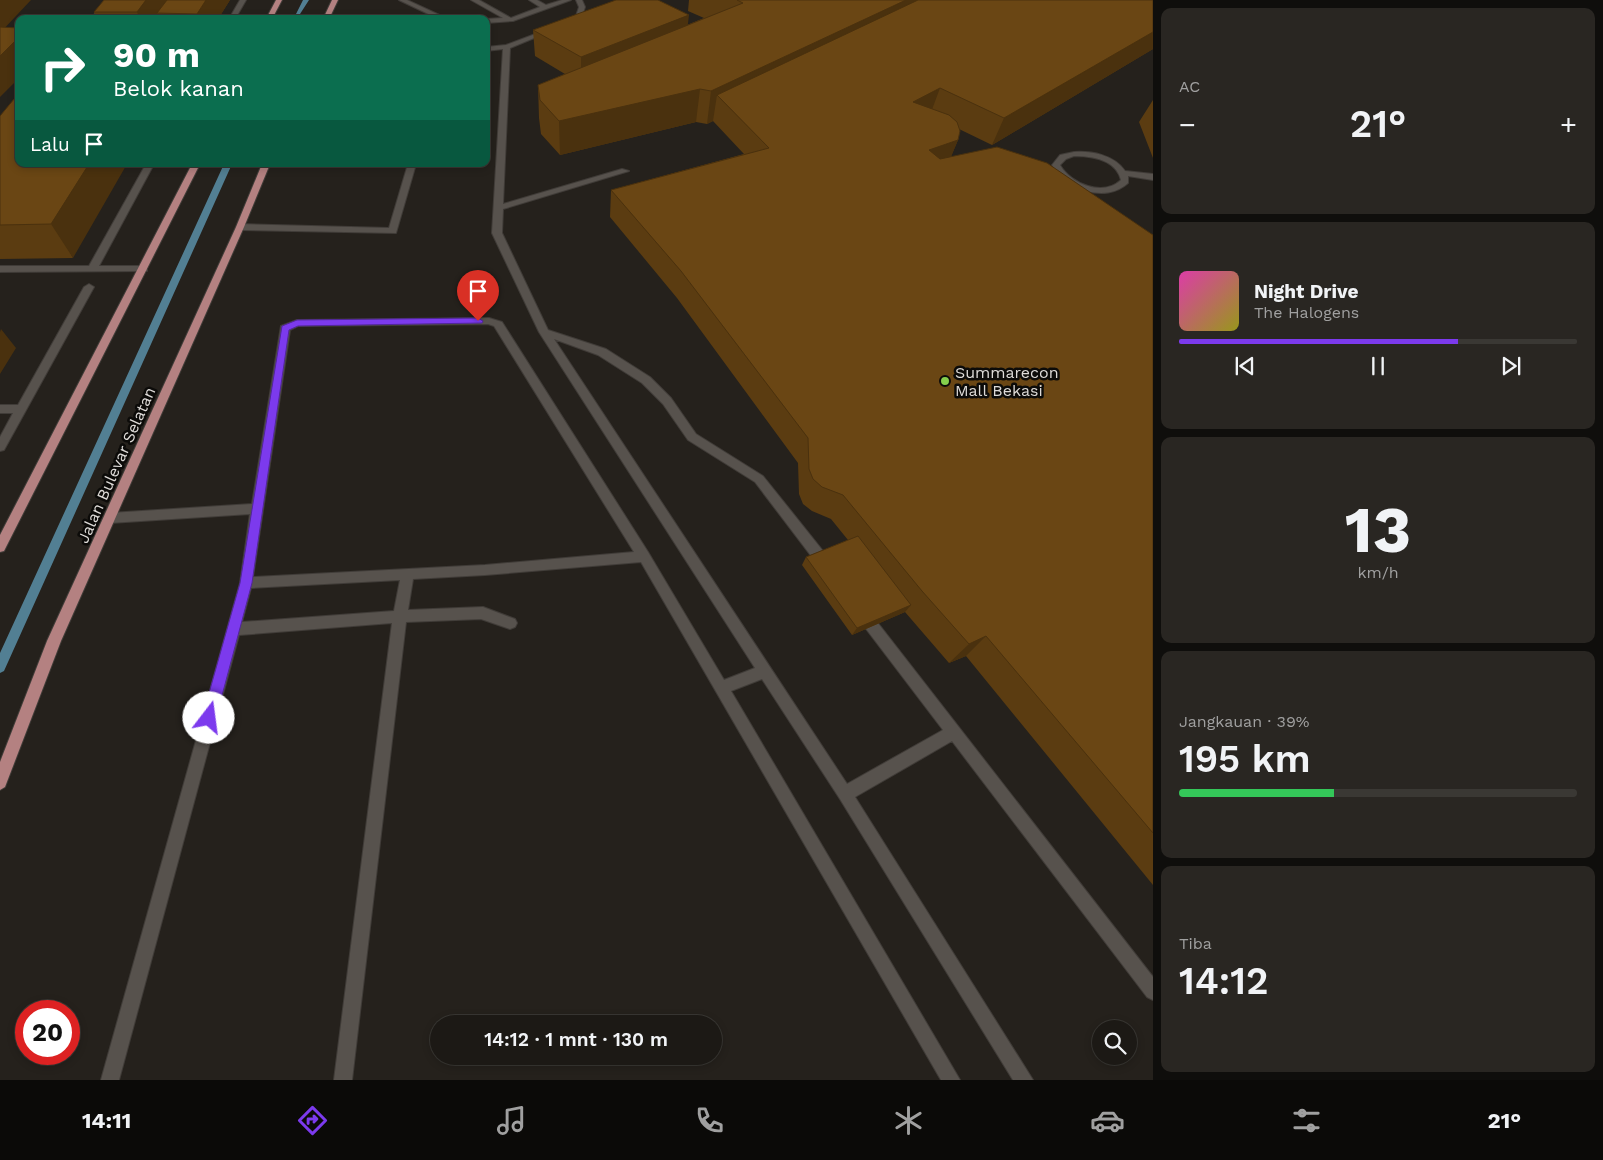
<!DOCTYPE html>
<html lang="id">
<head>
<meta charset="utf-8">
<style>
  :root { --surface:#1c1915; --page:#292622; --text:#f1f3f6; --muted:#a0a0a0; --line:#3a3834; --accent:#7c3aed }
  body { margin:0; font-family:"Work Sans",sans-serif; background:var(--page); color:var(--text); height:100vh; display:flex; flex-direction:column; font-size:19px; white-space:nowrap }
  * { box-sizing:border-box; margin:0 }
  p { font-size:16px; color:var(--muted) }
  .icon { flex:none; width:28px; height:28px; fill:none; stroke:currentColor; stroke-width:2; stroke-linecap:round; stroke-linejoin:round }
  .map { position:relative; flex:1; overflow:hidden }
  .panel { display:flex; flex-direction:column; gap:8px; padding:8px; background:#0f0e0c; width:450px }
  .panel>* { flex:none }
  .top-card { position:absolute; left:15px; top:15px; width:475px; height:152px; border-radius:10px; box-shadow:0 2px 8px #0003,0 0 0 1px var(--line); background:#0b6e4f; color:#fff; overflow:hidden }
  .buttons { position:absolute; left:1092px; top:1020px; display:grid; gap:10px }
  .buttons a { display:grid; place-items:center; width:45px; height:45px; border-radius:50%; background:var(--surface); box-shadow:0 2px 8px #0003,0 0 0 1px var(--line); font-size:25px }
  .speed { position:absolute; left:15px; top:1000px; display:flex; gap:10px; font-size:25px; font-weight:700; text-align:center }
  .speed>* { display:grid; place-content:center; width:65px; height:65px; border-radius:50%; background:var(--surface); box-shadow:0 2px 8px #0003,0 0 0 1px var(--line); line-height:1 }
  .speed .limit { border:8px solid #d22; background:#fff; color:#111 }
  .pin { position:absolute; display:grid; place-items:center; width:42px; height:42px; color:#fff; margin:-51px -21px; border-radius:50% 50% 50% 0; rotate:-45deg; box-shadow:0 0 5px #0007 }
  .pin .icon { rotate:45deg }
  .me { position:absolute; width:55px; margin:-28px; rotate:15deg; stroke-linejoin:round; filter:drop-shadow(0 0 4px #0008) }
  .turn { display:flex; align-items:center; gap:18px; height:105px; padding:0 15px; font-size:22px }
  .turn .icon { width:65px; height:65px; stroke-width:2.5 }
  .turn b { display:block; font-size:35px; line-height:42px }
  .then { display:flex; align-items:center; height:48px; padding:0 15px; background:#0003; gap:10px; font-size:19px }
  .big { font-size:38px; font-weight:600; line-height:1.1 }
  .panel .card { flex:1; display:flex; flex-direction:column; justify-content:center; gap:8px; min-width:0; padding:0 18px; border-radius:10px; background:var(--page) }
  .panel .dial { align-items:center; gap:0 }
  .dial b { font-size:65px; line-height:1 }
  .song { display:flex; align-items:center; gap:15px }
  .cover { width:60px; height:60px; border-radius:8px; background:linear-gradient(135deg,hsl(320 70% 55%),hsl(60 70% 35%)) }
  .played { height:5px; border-radius:2px; background:linear-gradient(90deg,var(--accent) 70%,var(--line) 70%) }
  .keys { display:flex; justify-content:space-around; direction:ltr }
  .heat { display:flex; justify-content:space-between; align-items:center; font-size:28px; direction:ltr }
  .charge { height:8px; border-radius:4px; background:linear-gradient(90deg,#34c759 39%,var(--line) 0) }
  .trip { position:absolute; left:430px; top:1015px; width:292px; height:50px; border-radius:25px; background:var(--surface); box-shadow:0 2px 8px #0003,0 0 0 1px var(--line); font-weight:600; line-height:50px; text-align:center }
  .tabs { display:flex; height:80px; justify-content:space-around; align-items:center; background:#0b0a08; color:var(--muted) }
  .tabs .icon { width:35px; height:35px }
  .tabs .on { color:var(--accent) }
  .tabs b { font-size:22px; color:var(--text) }
  main { display:flex; flex:1; min-height:0 }
  .map>svg:first-child { display:block }
</style>
</head>
<body>
<main>
<div class="map">
<svg width="1153" height="1080" viewBox="0 0 1153 1080">
  <rect width="100%" height="100%" fill="#25211c"/>
  <g fill="none" stroke-linecap="round" stroke-linejoin="round">
    <path fill="#527f93" fill-rule="evenodd" d="M303,0H309L300,14H296Z
      M224,164H232L4,671L0,673V653Z"/>
    <g stroke="#403c38" stroke-width="2">
      <path id="lane" d="M105,0H111L98,19H91Z
        M240,0H246L235,19H229Z
        M399,0H407L448,19H439Z
        M471,0H479L511,18L540,7L529,0H537L546,5L562,0H571L513,21L486,23V19L503,18Z
        M576,0H582L585,7L581,19L578,21L575,19L579,7Z
        M546,30L551,31L510,48L503,204L622,169L629,171L503,209L502,233L548,330L606,349L650,377L671,398L696,434L763,476L831,561L832,565L831,569L826,570L821,569L755,482L688,440L663,404L642,383L598,355L554,339L847,784L943,730L857,617L855,613L857,609L862,607L867,609L1153,977V1000L1147,997L952,741L855,797L1033,1080H1013L840,799L762,679L731,691L960,1080H941L641,562L485,575L413,579L408,610L483,607L515,619L517,623L515,627L510,629L481,619L406,622L352,1080H334L392,623L239,635L119,1080H101L240,583L250,514L110,523L106,522L104,518L106,514L110,513L252,504L281,326L297,320L489,318L502,322L648,552L724,680L755,668L539,332L492,233L503,49L486,51V47L506,45ZM488,324L494,326L634,552L485,565L253,577L290,330L298,326ZM400,580L394,611L242,622L251,588Z
        M1074,152C1092,151 1114,155 1125,171L1153,174V180L1128,176V183C1105,204 1066,189 1052,165L1060,155ZM1074,156C1093,156 1116,160 1121,180C1103,197 1071,184 1060,165L1066,159Z
        M146,164H154L99,266H144L147,267V271L0,272V266H89Z
        M408,164H416L396,233L240,230L236,227L240,224L389,228Z
        M89,284L94,287L4,450L0,451V437L13,413H0V405H18L84,287Z"/>
    </g>
    <g stroke="#403c38" stroke-width="2">
      <path id="primary" d="M276,0H282L272,19H266Z
        M332,0H338L329,19H323Z
        M192,164H200L4,551L0,552V535Z
        M262,164H270L244,227L61,641L5,787L0,790V762L47,641L236,227Z"/>
    </g>
    <use href="#lane" fill="#57524d" fill-rule="evenodd"/>
    <use href="#primary" fill="#b48181" fill-rule="evenodd"/>
  </g>
  <path fill="#5b3c11" d="M230,0L218,19H78L96,17L94,12Z
    M689,0H1153V49L992,145L959,129L958,140L951,156L1153,235V885L966,656L949,663L905,612L852,635L802,565L806,557L848,540L831,519L812,511L803,504L799,494L798,463L677,298L610,217L611,190L744,154L713,121L707,124L696,122L560,155L541,134L539,118L538,85L565,74L535,56L533,30L687,25L704,18L688,11Z
    M1153,100V158L1139,122Z
    M0,116L73,258L0,259Z"/>
  <path fill="#4a310e" d="M0,0H31L0,33Z
    M146,0H173L157,13L159,19H140L137,12Z
    M206,0H230L218,19H199L197,14Z
    M906,0H961L717,95L713,121L707,124L711,91Z
    M689,15L686,40L581,83V57Z
    M1153,32V49L992,145L1004,118Z
    M19,37V78L0,97V56Z
    M940,88L930,115L913,102Z
    M700,89L696,122L560,155L559,121Z
    M958,140L947,167L929,150Z
    M89,164H127L73,258L51,224Z
    M1,329L16,348L0,374V332Z
    M911,605L905,612L852,635L857,628Z
    M986,636L966,656L949,663L969,644Z"/>
  <path fill="#6a4614" stroke="#4a310e" d="M104,0H146L137,12H94Z
    M167,0H206L197,14L157,13Z
    M616,0H658L689,15L581,57L533,30Z
    M737,0H906L711,91L700,89L559,121L540,100L538,85L743,3Z
    M918,0H1153V32L1004,118L940,88L913,102L949,115L957,122L960,131L958,140L929,150L940,159L997,147L1047,163L1153,235V833L986,636L969,644L922,591L843,495L822,487L813,479L809,469L808,438L681,271L611,190L769,148L717,95Z
    M182,16L180,19H78L80,17Z
    M0,27L19,28V37L0,56Z
    M19,93V164H89L51,224L0,225V116Z
    M858,536L911,605L857,628L806,557Z"/>
  <path fill="#7c3aed" stroke="#51269a" d="M478,318L483,321L482,323L298,326L289,330L252,583L216,718L214,722L209,724L204,722L202,718L240,583L282,326L297,320Z"/>
  <circle fill="#85cf4c" stroke="#0c0b09" stroke-width="2" cx="945" cy="381" r="5"/>
  <g text-anchor="middle" stroke-width="5" stroke-linejoin="round" paint-order="stroke">
    <g font-size="16" fill="#dedbd8" stroke="#0c0b09" text-anchor="start">
      <text x="955" y="378">Summarecon<tspan x="955" dy="18">Mall Bekasi</tspan></text>
    </g>
    <g font-size="16" fill="#dedbd8" stroke="#0c0b09">
      <text transform="translate(116 465) rotate(-66)" y="6">Jalan Bulevar Selatan</text>
    </g>
  </g>
</svg>
<div class="buttons">
<a><svg class="icon" aria-label="search" viewBox="0 0 24 24"><circle cx="10" cy="10" r="6"/><path d="M15 15l6 6"/></svg></a>
</div>
<div class="speed"><div class="limit">20</div></div>
<div class="pin" style="left:478px;top:321px;background:#d93025"><svg class="icon" aria-label="arrive" viewBox="0 0 24 24"><path d="M6 21V4h12l-3 4 3 4H6"/></svg></div>
<svg class="me" style="left:209px;top:718px" viewBox="-20 -20 40 40"><circle r="19" fill="#fff"/><path d="M0-13L10 11 0 6-10 11z" fill="#7c3aed"/></svg>
<div class="trip">14:12 · 1 mnt · 130 m</div>
<div class="top-card">
<div class="turn"><svg class="icon" aria-label="right" viewBox="0 0 24 24"><path d="M7 20v-9h11M14 6l5 5-5 5"/></svg><div><b>90 m</b>Belok kanan</div></div>
<div class="then">Lalu<svg class="icon" aria-label="arrive" viewBox="0 0 24 24"><path d="M6 21V4h12l-3 4 3 4H6"/></svg></div>
</div>
</div>
<section class="panel">
<div class="card"><p>AC</p>
<div class="heat"><a>−</a><b class="big">21°</b><a>+</a></div>
</div>
<div class="card">
<div class="song"><i class="cover"></i><div><b>Night Drive</b><p>The Halogens</p></div></div>
<div class="played"></div>
<div class="keys"><svg class="icon" aria-label="previous" viewBox="0 0 24 24"><path d="M18 5L8 12l10 7zM5 5v14"/></svg><svg class="icon" aria-label="pause" viewBox="0 0 24 24"><path d="M8 5v14M16 5v14"/></svg><svg class="icon" aria-label="next" viewBox="0 0 24 24"><path d="M6 5l10 7-10 7zM19 5v14"/></svg></div>
</div>
<div class="card dial"><b>13</b><p>km/h</p></div>
<div class="card"><p>Jangkauan · 39%</p><b class="big">195 km</b><div class="charge"></div></div>
<div class="card"><p>Tiba</p><b class="big">14:12</b></div>
</section>
</main>
<nav class="tabs">
<b>14:11</b>
<svg class="icon on" aria-label="directions" viewBox="0 0 24 24"><path d="M12 3l9 9-9 9-9-9zM9 14v-3h6M13 9l2 2-2 2"/></svg>
<svg class="icon" aria-label="music" viewBox="0 0 24 24"><path d="M9 18V5l10-2v13"/><circle cx="6" cy="18" r="3"/><circle cx="16" cy="16" r="3"/></svg>
<svg class="icon" aria-label="phone" viewBox="0 0 24 24"><path d="M5 4h4l2 5-3 2q2 4 5 5l2-3 5 2v4C11 20 4 13 5 4z"/></svg>
<svg class="icon" aria-label="climate" viewBox="0 0 24 24"><path d="M12 3v18M4 7l16 10M4 17L20 7"/></svg>
<svg class="icon" aria-label="car" viewBox="0 0 24 24"><path d="M5 17H2v-5l4-1 3-4h7l3 4 3 1v5h-3M9 17h6M6 11h13"/><circle cx="7" cy="17" r="2"/><circle cx="17" cy="17" r="2"/></svg>
<svg class="icon" aria-label="filters" viewBox="0 0 24 24"><path d="M4 7h16M4 17h16"/><circle cx="9" cy="7" r="2"/><circle cx="15" cy="17" r="2"/></svg>
<b>21°</b>
</nav>
</body>
</html>
